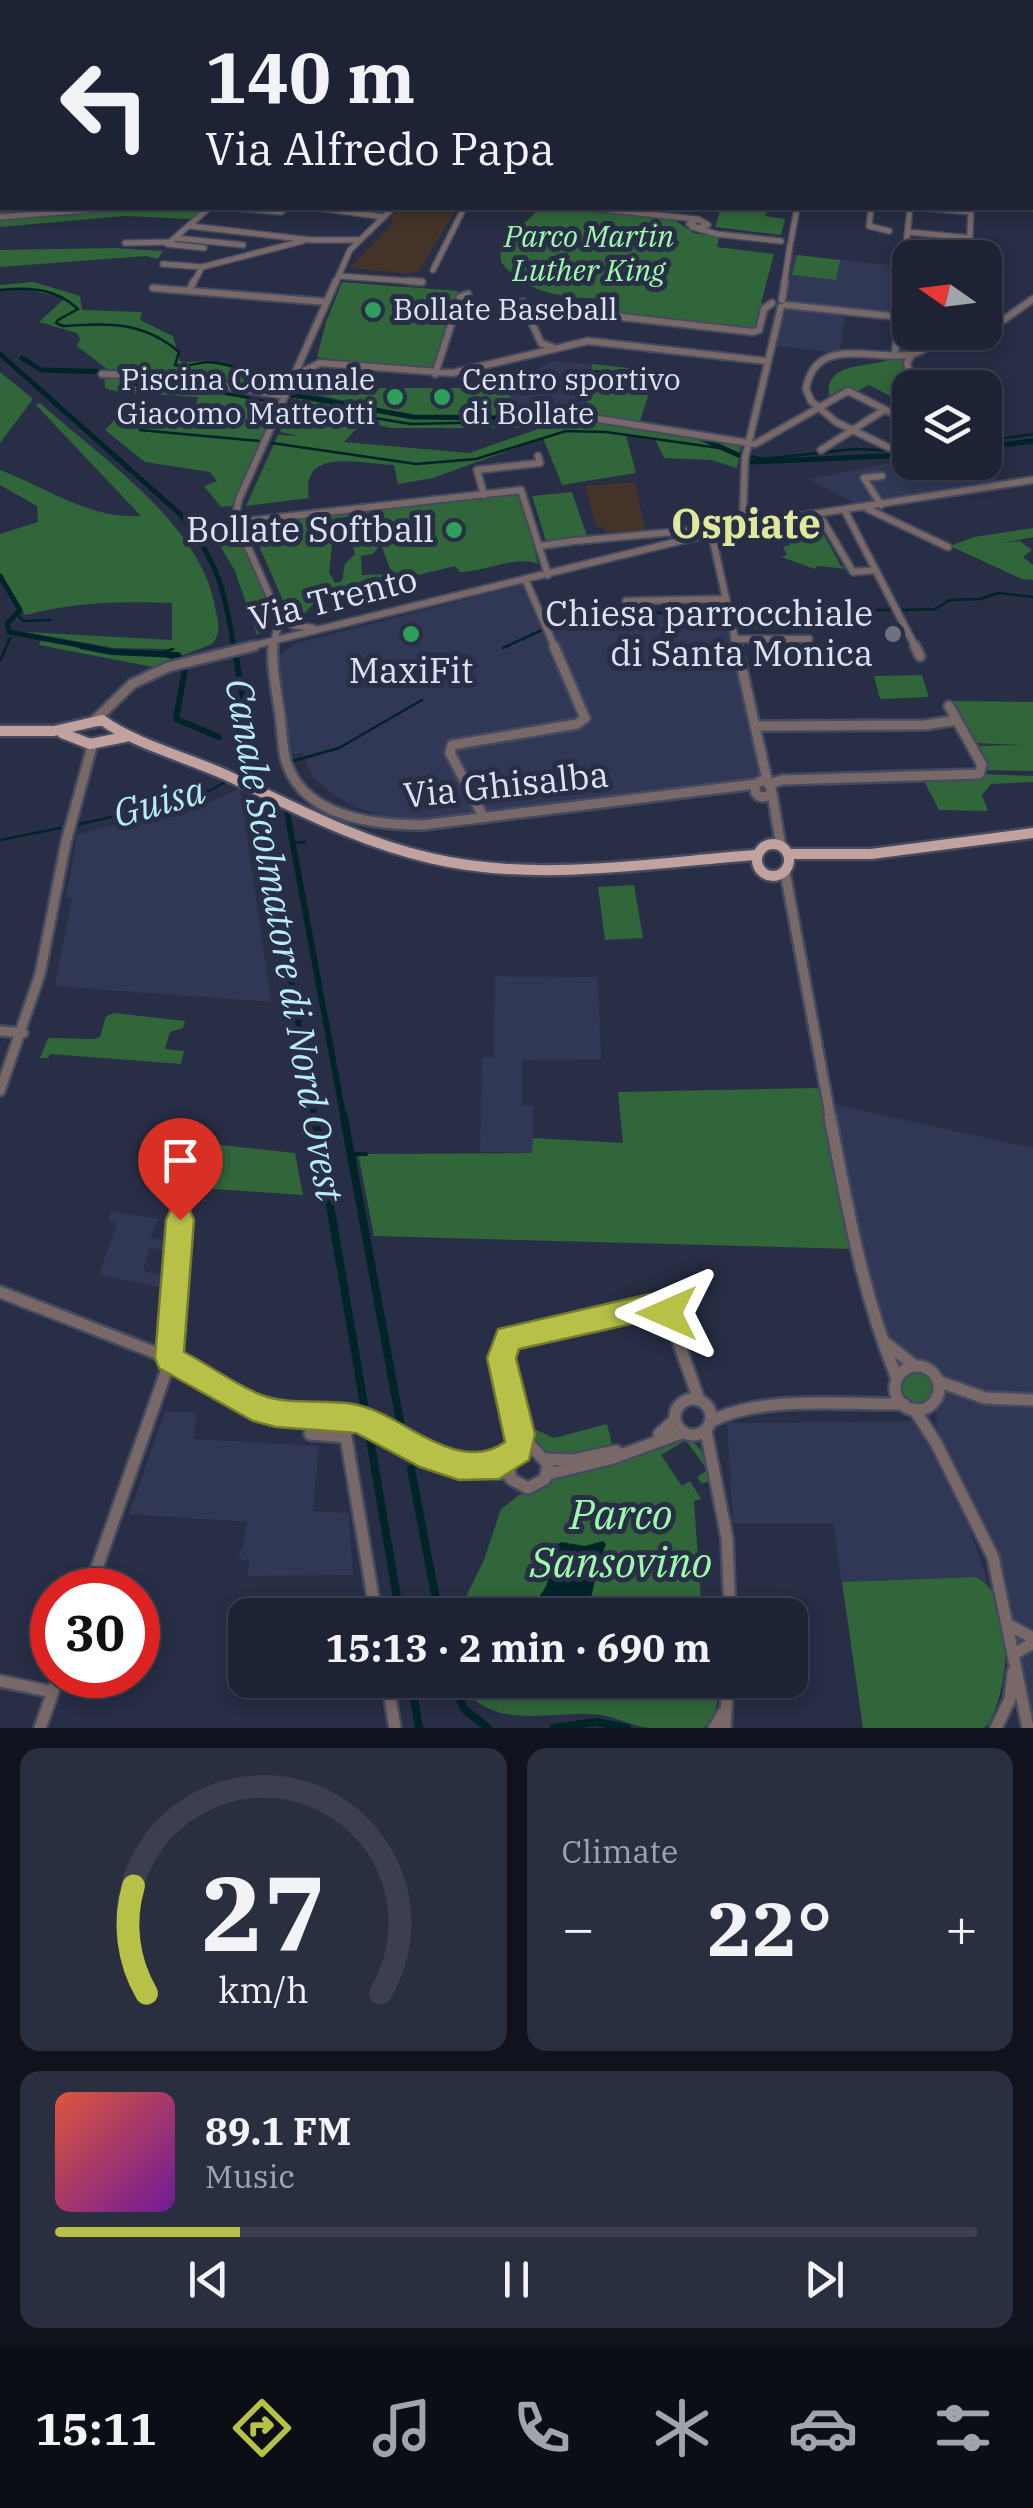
<!DOCTYPE html>
<html lang="en">
<head>
<meta charset="utf-8">
<style>
  :root { --surface:#1d2234; --page:#2a2f40; --text:#f1f3f6; --muted:#a0a4ac; --line:#3b3f4f; --accent:#b7c148 }
  body { margin:0; font-family:"IBM Plex Serif",serif; background:var(--page); color:var(--text); height:100vh; display:flex; flex-direction:column; font-size:38px; white-space:nowrap }
  * { box-sizing:border-box; margin:0 }
  p { font-size:32px; color:var(--muted) }
  .icon { flex:none; width:55px; height:55px; fill:none; stroke:currentColor; stroke-width:2; stroke-linecap:round; stroke-linejoin:round }
  .map { position:relative; height:1728px; overflow:hidden }
  .details { display:flex; flex-direction:column; gap:20px; padding:20px; background:#10131d; flex:1 }
  .details>* { flex:none }
  .banner { position:absolute; left:0px; top:0px; width:1035px; height:210px; box-shadow:0 5px 15px #0003,0 0 0 2px var(--line); background:#1d2234; color:var(--text); overflow:hidden }
  .needle { width:65px; rotate:284deg }
  .buttons { position:absolute; left:892px; top:240px; display:grid; gap:20px }
  .buttons a { display:grid; place-items:center; width:110px; height:110px; border-radius:20px; background:var(--surface); box-shadow:0 5px 15px #0003,0 0 0 2px var(--line); font-size:50px }
  .speed { position:absolute; left:30px; top:1568px; display:flex; gap:20px; font-size:50px; font-weight:700; text-align:center }
  .speed>* { display:grid; place-content:center; width:130px; height:130px; border-radius:50%; background:var(--surface); box-shadow:0 5px 15px #0003,0 0 0 2px var(--line); line-height:1 }
  .speed .limit { border:15px solid #d22; background:#fff; color:#111 }
  .pin { position:absolute; display:grid; place-items:center; width:85px; height:85px; color:#fff; margin:-102px -42px; border-radius:50% 50% 50% 0; rotate:-45deg; box-shadow:0 0 10px #0007 }
  .pin .icon { rotate:45deg }
  .me { position:absolute; width:110px; margin:-55px; rotate:270deg; stroke-linejoin:round; filter:drop-shadow(0 0 8px #0008) }
  .turn { display:flex; align-items:center; gap:35px; height:210px; padding:0 40px; font-size:45px }
  .turn .icon { width:130px; height:130px; stroke-width:2.5 }
  .turn b { display:block; font-size:70px; line-height:85px }
  .big { font-size:75px; font-weight:700; line-height:1.1 }
  .details .widget { flex:1; display:flex; flex-direction:column; justify-content:center; gap:15px; min-width:0; padding:0 35px; border-radius:20px; background:var(--page) }
  .details .dial { align-items:center; gap:0 }
  .dial svg { height:260px; overflow:visible; fill:none; stroke:var(--line); stroke-width:7; stroke-linecap:round; text-anchor:middle }
  .dial text { fill:var(--text); stroke:none }
  .song { display:flex; align-items:center; gap:30px }
  .cover { width:120px; height:120px; border-radius:15px; background:linear-gradient(135deg,hsl(10 70% 55%),hsl(280 70% 35%)) }
  .played { height:10px; border-radius:5px; background:linear-gradient(90deg,var(--accent) 20%,var(--line) 20%) }
  .keys { display:flex; justify-content:space-around; direction:ltr }
  .heat { display:flex; justify-content:space-between; align-items:center; font-size:55px; direction:ltr }
  .details .tiles { flex:1; display:grid; gap:20px; grid-template-columns:1fr 1fr }
  .widget:last-child { grid-column:span 2 }
  .trip { position:absolute; left:228px; top:1598px; width:580px; height:100px; border-radius:20px; background:var(--surface); box-shadow:0 5px 15px #0003,0 0 0 2px var(--line); font-weight:700; line-height:100px; text-align:center }
  .tabs { display:flex; height:160px; justify-content:space-around; align-items:center; background:#0c0e15; color:var(--muted) }
  .tabs .icon { width:70px; height:70px }
  .tabs .active { color:var(--accent) }
  .tabs b { font-size:45px; color:var(--text) }
  .map>svg:first-child { display:block }
</style>
</head>
<body>
<div class="map">
<svg width="1033" height="1728" viewBox="0 0 1033 1728">
  <rect width="100%" height="100%" fill="#272e45"/>
  <path fill="#303855" d="M790,254L906,267L901,317L846,311L840,350L829,352L770,345Z
    M552,361L592,364L583,419L511,414V388L506,385Z
    M991,448L998,461L989,463L1001,484L858,505L808,479L891,463L888,457L910,455V462H985V449Z
    M525,584L544,628L579,615L727,612L763,771L761,778L418,821L390,819L358,808L332,794L313,777L302,753L290,755L279,663L282,654L294,644Z
    M240,788L271,1002L55,986L72,898H66L77,835L111,825L181,816Z
    M495,976L598,977L601,1059L522,1060V1105L533,1106V1153L480,1152L482,1058L494,1057Z
    M832,1104L1033,1148V1720L1002,1565L939,1442L936,1409L943,1395L939,1378L889,1340L871,1302Z
    M111,1212L159,1219L150,1238L172,1241L171,1251L150,1248L143,1268L146,1272L170,1276V1289L99,1275L117,1223L108,1221Z
    M165,1412H197L193,1439L319,1446L313,1511L349,1513L353,1575L247,1576L249,1561L242,1560L238,1554L243,1547L247,1522L129,1514Z
    M916,1421L970,1530L988,1583L976,1577L842,1582L833,1523H733L727,1423Z"/>
  <path fill="#443328" d="M405,208H457L419,271L410,274L349,268L394,222L389,217Z
    M635,482L645,530L606,533L604,527H596L585,486Z"/>
  <path fill="#31653a" fill-rule="evenodd" d="M1,207L11,211L202,210L193,219L124,216L0,227Z
    M538,208L673,219L694,233L719,237L717,247L774,254L761,303L767,305L759,314L756,329L612,312L608,298C571,300 524,294 501,262C496,227 526,231 538,208Z
    M728,208H768L765,216L785,219L781,235L715,227L720,211L726,212Z
    M114,248L163,251L158,259L146,256L0,267V250Z
    M797,255L840,260L836,280L792,275Z
    M34,282L80,296L82,310L142,312L140,320L173,336L180,361C191,364 200,359 211,361C238,366 262,376 290,378L282,393L111,372L77,346L80,339L77,333L39,322L65,298L25,289L0,291V285Z
    M342,282L458,291L431,371L317,357L326,322Z
    M894,357L907,359L910,390L904,398L910,406L869,385L856,392L841,389L829,396C825,358 874,370 894,357Z
    M592,364L656,371L640,421L585,413Z
    M0,372L33,399L0,443Z
    M104,375L227,386L223,393L277,401L232,506L221,507L204,486L217,481L210,472L145,462L105,430L117,417L192,419L198,397L118,392L105,388Z
    M302,382L374,395L379,388H511L509,415L516,417H576L741,446L737,468L711,460L664,458L655,439L626,435L636,473L562,485L543,438L433,478L398,484L394,465C360,464 300,446 309,498L246,506L278,435L299,436L280,432L296,393L372,408L371,399L366,405L297,391ZM364,421L390,428H541L469,453L344,442Z
    M40,403C100,457 201,524 215,607C218,621 222,632 212,644L153,667L39,645L41,640L111,653L168,657L170,649L114,648L25,632L172,640V603C121,601 74,602 25,615L0,573V534L38,522L37,506L0,485V470C48,488 88,519 141,516L36,405Z
    M572,492L587,536L546,541L532,496Z
    M521,493L538,564C515,555 485,572 460,572L455,566L318,599L304,614L292,612L284,603L252,530L272,522L474,497L481,501V496ZM369,513L392,574L362,575L361,556L373,554L379,546L359,543L353,547L355,554L345,564L342,581L335,583L329,572L335,519Z
    M229,524C247,543 272,601 269,627L257,635L235,571L208,525Z
    M1033,528V537L1003,543L1020,541L1032,550L1023,557L1033,565V580L1022,579L950,546L974,537Z
    M823,533L841,566L848,569L817,566L815,569L781,557L787,555L783,547L790,545L787,539Z
    M922,675L929,697L880,699L874,676Z
    M949,701L1033,702V771L986,770L974,746L1024,745L972,743Z
    M983,774L1033,776V782L991,784L982,795L988,811L939,810L924,781L973,780Z
    M634,885L643,938L605,940L598,887Z
    M115,1013L185,1021L183,1028L170,1032L165,1049L184,1051L181,1064L50,1054L48,1058H40L48,1038L94,1039L100,1037L106,1016Z
    M815,1088L823,1090L853,1249L374,1236L358,1154L532,1153L533,1138L623,1143L618,1092Z
    M195,1142L295,1153L303,1195L183,1187Z
    M899 1388a18 18 0 1 1 36 0a18 18 0 1 1-36 0Z
    M607,1424L613,1449C580,1456 546,1464 525,1433L537,1430L554,1438Z
    M682,1436C703,1443 706,1461 711,1480L702,1484L697,1477L707,1470L686,1440L661,1455L682,1486L690,1481L701,1499L694,1501L702,1615H457L484,1560L501,1509L519,1495L534,1492L552,1477Z
    M976,1577C1018,1597 1009,1688 989,1723L984,1728H863L842,1582Z
    M457,1680H705L720,1686L714,1719L704,1728C687,1728 667,1728 649,1728C629,1726 612,1714 589,1714C531,1714 489,1728 457,1680Z"/>
  <path fill="#002328" d="M603,1541L606,1544C597,1568 593,1590 587,1615H527C532,1605 541,1596 546,1586C556,1566 534,1560 561,1542L585,1546Z"/>
  <g fill="none" stroke-linecap="round" stroke-linejoin="round">
    <path stroke="#002328" stroke-width="2.5" d="M0,290C29,287 56,288 78,309L58,320L56,323L63,326C108,323 143,321 179,352L175,365C188,368 194,363 207,362C226,362 262,377 287,379
      M589,371L662,375
      M302,380L348,391H375
      M128,384L211,391L277,403
      M289,404L411,424L585,420
      M140,430L259,441
      M985,441L1033,434
      M272,443L416,464L476,459L566,431L606,432L726,449
      M749,456L764,459L854,449L910,451
      M901,610L935,609L950,600L980,599L998,593L1033,597
      M18,615L23,621L50,620
      M503,648L577,614L890,610
      M159,654L173,649
      M164,655L173,658
      M0,661L10,638
      M293,761L339,748L422,700
      M249,773L268,770
      M76,825L198,797L227,781
      M0,840L60,828
      M294,843L305,842"/>
    <path stroke="#002328" stroke-width="4" d="M355,1154H366"/>
    <path stroke="#002328" stroke-width="5" d="M0,354L180,514C219,562 224,590 234,648
      M22,358L41,370L156,373
      M174,375L281,392
      M293,395L413,417L515,418
      M701,438L738,455
      M985,447L1033,441
      M750,462L910,455
      M0,576L20,610L7,624L9,632L94,648"/>
    <path stroke="#002328" stroke-width="6" d="M81,646L112,652L178,655L181,660
      M234,646L315,1120
      M185,669L176,719L219,737
      M286,807L344,1120"/>
    <path stroke="#002328" stroke-width="8" d="M315,1117L400,1615
      M344,1117L401,1427
      M411,1469L439,1615
      M411,1680L419,1728
      M452,1680L464,1709L488,1728
      M554,1728L596,1722L627,1728"/>
    <g stroke="#444b61" stroke-width="8">
      <path id="minor-far3" d="M311,0L333,2
        M784,0L805,2
        M829,2L843,0
        M872,2H894
        M133,208H137
        M236,208L281,212L286,208
        M319,208L384,217
        M592,208L696,219
        M871,208L869,226L889,231
        M926,208L971,212
        M0,217L109,208
        M698,219L708,225L699,228L689,224Z
        M190,226L311,240H359
        M692,227L717,234L781,241
        M908,232L970,238
        M175,238L243,245
        M791,241L797,208
        M125,243L170,242L209,208
        M167,244L204,248
        M906,247L940,251V258
        M969,258L971,208
        M163,264L202,267L303,241
        M433,270L464,208
        M339,276L422,282
        M193,284L202,267
        M335,284L350,250L393,208
        M784,284L790,245
        M902,284L910,208"/>
    </g>
    <g stroke="#444b61" stroke-width="10">
      <path id="minor-far2" d="M409,281L422,282
        M153,288L327,302
        M189,291L194,281
        M782,300L785,281
        M786,305L910,318
        M529,306L523,302L516,305L753,332L759,330L764,309L772,303
        M525,308L541,343L552,347
        M898,317L902,281
        M985,326L1002,321L1033,299
        M895,353L900,317
        M912,354L907,363L913,388
        M102,374L163,376L285,396
        M435,374L460,297L468,294
        M295,376L320,363L452,373L588,341L766,361
        M513,416H580L755,444L848,391L910,422
        M821,450L884,410
        M894,450L836,422L811,401L806,389C815,335 873,360 907,355C923,353 936,340 949,332
        M484,495L477,470L540,463L538,456
        M881,505L864,478L882,476
        M868,509L948,547
        M845,511L916,648
        M235,518L280,619L272,648
        M235,518L239,499L336,281
        M796,519L803,524L823,521L853,572L876,570
        M247,521L521,490L548,575
        M730,527L743,514L745,458L781,307
        M712,536L737,648
        M575,541L706,529L736,520
        M540,546L574,541
        M526,581L555,648
        M626,601L725,599
        M280,611L292,625L313,628
        M730,623L839,624
        M734,639H809
        M243,648L749,524L1033,480"/>
    </g>
    <g stroke="#444b61" stroke-width="14">
      <path id="minor-far1" d="M273,646C271,668 277,693 280,715C282,730 282,747 286,761C303,817 374,825 423,825L756,784
        M737,646L768,784
        M915,646L920,656
        M95,720L132,684L168,667L254,646
        M755,726L925,725L957,720
        M755 789a8 8 0 1 1 16 0a8 8 0 1 1-16 0Z
        M769,784L782,780L979,774L982,765L949,706
        M772,793L781,847
        M484,818L450,753L452,745L577,724L585,718L554,646
        M785,872L831,1120
        M0,1031L23,1033
        M0,1091L40,974L66,842L93,743"/>
    </g>
    <g stroke="#444b61" stroke-width="16">
      <path id="minor" d="M830,1117C847,1206 862,1292 896,1376
        M0,1292L169,1358L253,1407L277,1413L356,1419L381,1428L430,1457L510,1475
        M887,1344L914,1365
        M895 1388a22 22 0 1 1 44 0a22 22 0 1 1-44 0Z
        M940,1382L985,1398L1033,1400
        M675 1417a18 18 0 1 1 36 0a18 18 0 1 1-36 0Z
        M914,1409L936,1443L993,1557L1028,1728
        M712,1421C760,1395 849,1405 904,1404
        M706,1431L727,1538L730,1615
        M310,1434L346,1437L376,1615
        M659,1434L675,1420
        M521,1435L548,1464L545,1479L528,1488L511,1479L508,1464L514,1454L530,1448
        M519,1450L520,1434L501,1353L506,1341L516,1334L649,1307L661,1309L670,1318L699,1400
        M547,1459L573,1460L616,1451
        M548,1474L610,1459L684,1432
        M89,1590L166,1372L184,1188
        M1009,1625L1033,1638
        M1014,1654L1033,1643
        M387,1680L395,1728
        M0,1681L53,1692
        M40,1728L59,1675
        M714,1728L723,1713
        M725,1728L728,1680
        M996,1728L1010,1699L1013,1672"/>
    </g>
    <g stroke="#444b61" stroke-width="15">
      <path id="major" d="M0,731H54L102,720C133,743 188,758 226,775C292,806 358,842 430,858C535,883 649,863 755,855
        M62,733L90,744L125,737
        M757 860a16 16 0 1 1 32 0a16 16 0 1 1-32 0Z
        M790,854H871L1033,833"/>
    </g>
    <use href="#minor-far3" stroke="#786968" stroke-width="5"/>
    <use href="#minor-far2" stroke="#786968" stroke-width="6"/>
    <use href="#minor-far1" stroke="#786968" stroke-width="9"/>
    <use href="#minor" stroke="#786968" stroke-width="11"/>
    <use href="#major" stroke="#c1a29f" stroke-width="10"/>
    <path stroke="#c1c7d7" stroke-width="2.5" stroke-dasharray="10 10" stroke-linecap="butt" d="M838,2L853,0
      M864,2L878,0"/>
  </g>
  <path fill="#b7c148" stroke="#777d2f" stroke-width="2.5" d="M180,1208L190,1211L194,1220L184,1352C209,1365 233,1383 259,1394C288,1406 323,1399 353,1404C400,1411 456,1477 505,1442L487,1358L498,1329L649,1294L677,1304L681,1313L677,1322L667,1326L649,1320L519,1349L516,1358L535,1434L529,1460L499,1479L459,1480L420,1467L356,1433L276,1427L253,1421L159,1368L155,1358L166,1220L170,1211Z"/>
  <g fill="#2e9e5b" stroke="#272e45" stroke-width="4">
    <circle cx="373" cy="310" r="10"/>
    <circle cx="395" cy="397" r="10"/>
    <circle cx="442" cy="397" r="10"/>
    <circle cx="454" cy="530" r="10"/>
    <circle cx="411" cy="634" r="10"/>
  </g>
  <circle fill="#6b7280" stroke="#272e45" stroke-width="4" cx="893" cy="634" r="10"/>
  <g text-anchor="middle" stroke-width="10" stroke-linejoin="round" paint-order="stroke">
    <g font-size="30" font-style="italic" fill="#9ff9ab" stroke="#272e45">
      <text x="589" y="247">Parco Martin<tspan x="589" dy="34">Luther King</tspan></text>
    </g>
    <g font-size="30" fill="#dde3f2" stroke="#272e45" text-anchor="start">
      <text x="393" y="320">Bollate Baseball</text>
      <text x="375" y="390" text-anchor="end">Piscina Comunale<tspan x="375" dy="34">Giacomo Matteotti</tspan></text>
      <text x="462" y="390">Centro sportivo<tspan x="462" dy="34">di Bollate</tspan></text>
    </g>
    <g font-size="35" fill="#dde3f2" stroke="#272e45" text-anchor="end">
      <text x="434" y="542">Bollate Softball</text>
      <text x="873" y="626">Chiesa parrocchiale<tspan x="873" dy="40">di Santa Monica</tspan></text>
      <text x="411" y="683" text-anchor="middle">MaxiFit</text>
    </g>
    <g font-size="35" fill="#dde3f2" stroke="#272e45">
      <text transform="translate(333 599) rotate(-14)" y="12">Via Trento</text>
      <text transform="translate(506 785) rotate(-6)" y="12">Via Ghisalba</text>
    </g>
    <g font-size="38" font-style="italic" fill="#b9edf6" stroke="#272e45">
      <text transform="translate(159 802) rotate(-16)" y="13">Guisa</text>
      <text transform="translate(284 940) rotate(80)" y="13">Canale Scolmatore di Nord Ovest</text>
    </g>
    <g font-size="40" font-weight="bold" fill="#e0e99b" stroke="#272e45">
      <text x="746" y="538">Ospiate</text>
    </g>
    <g font-size="42" font-style="italic" fill="#9ff9ab" stroke="#272e45">
      <text x="621" y="1529">Parco<tspan x="621" dy="48">Sansovino</tspan></text>
    </g>
  </g>
</svg>
<div class="buttons">
<a><svg class="needle" viewBox="-14 -14 28 28"><path d="M0-13l5 13h-10z" fill="#e53935"/><path d="M0 13l5-13h-10z" fill="#a0a4ac"/></svg></a>
<a><svg class="icon" aria-label="layers" viewBox="0 0 24 24"><path d="M12 4l9 5-9 5-9-5zM3 14l9 5 9-5"/></svg></a>
</div>
<div class="speed"><div class="limit">30</div></div>
<div class="pin" style="left:180px;top:1220px;background:#d93025"><svg class="icon" aria-label="arrive" viewBox="0 0 24 24"><path d="M6 21V4h12l-3 4 3 4H6"/></svg></div>
<svg class="me" style="left:667px;top:1313px" viewBox="-20 -20 40 40"><path d="M0-17L14 15 0 8-14 15z" fill="#b7c148" stroke="#fff" stroke-width="4"/></svg>
<div class="trip">15:13 · 2 min · 690 m</div>
<div class="banner">
<div class="turn"><svg class="icon" aria-label="left" viewBox="0 0 24 24"><path d="M17 20v-9H6M10 6l-5 5 5 5"/></svg><div><b>140 m</b>Via Alfredo Papa</div></div>
</div>
</div>
<section class="details">
<div class="tiles">
<div class="widget dial"><svg viewBox="0 0 100 80">
<path d="M14 69A42 42 0 1 1 86 69"/>
<path d="M14 69A42 42 0 0 1 10 36" stroke="#b7c148"/>
<text x="50" y="56" font-size="32" font-weight="700">27</text>
<text x="50" y="72" font-size="11">km/h</text>
</svg></div>
<div class="widget"><p>Climate</p>
<div class="heat"><a>−</a><b class="big">22°</b><a>+</a></div>
</div>
<div class="widget">
<div class="song"><i class="cover"></i><div><b>89.1 FM</b><p>Music</p></div></div>
<div class="played"></div>
<div class="keys"><svg class="icon" aria-label="previous" viewBox="0 0 24 24"><path d="M18 5L8 12l10 7zM5 5v14"/></svg><svg class="icon" aria-label="pause" viewBox="0 0 24 24"><path d="M8 5v14M16 5v14"/></svg><svg class="icon" aria-label="next" viewBox="0 0 24 24"><path d="M6 5l10 7-10 7zM19 5v14"/></svg></div>
</div>
</div>
</section>
<nav class="tabs">
<b>15:11</b>
<svg class="icon active" aria-label="directions" viewBox="0 0 24 24"><path d="M12 3l9 9-9 9-9-9zM9 14v-3h6M13 9l2 2-2 2"/></svg>
<svg class="icon" aria-label="music" viewBox="0 0 24 24"><path d="M9 18V5l10-2v13"/><circle cx="6" cy="18" r="3"/><circle cx="16" cy="16" r="3"/></svg>
<svg class="icon" aria-label="phone" viewBox="0 0 24 24"><path d="M5 4h4l2 5-3 2q2 4 5 5l2-3 5 2v4C11 20 4 13 5 4z"/></svg>
<svg class="icon" aria-label="climate" viewBox="0 0 24 24"><path d="M12 3v18M4 7l16 10M4 17L20 7"/></svg>
<svg class="icon" aria-label="car" viewBox="0 0 24 24"><path d="M5 17H2v-5l4-1 3-4h7l3 4 3 1v5h-3M9 17h6M6 11h13"/><circle cx="7" cy="17" r="2"/><circle cx="17" cy="17" r="2"/></svg>
<svg class="icon" aria-label="filters" viewBox="0 0 24 24"><path d="M4 7h16M4 17h16"/><circle cx="9" cy="7" r="2"/><circle cx="15" cy="17" r="2"/></svg>
</nav>
</body>
</html>
